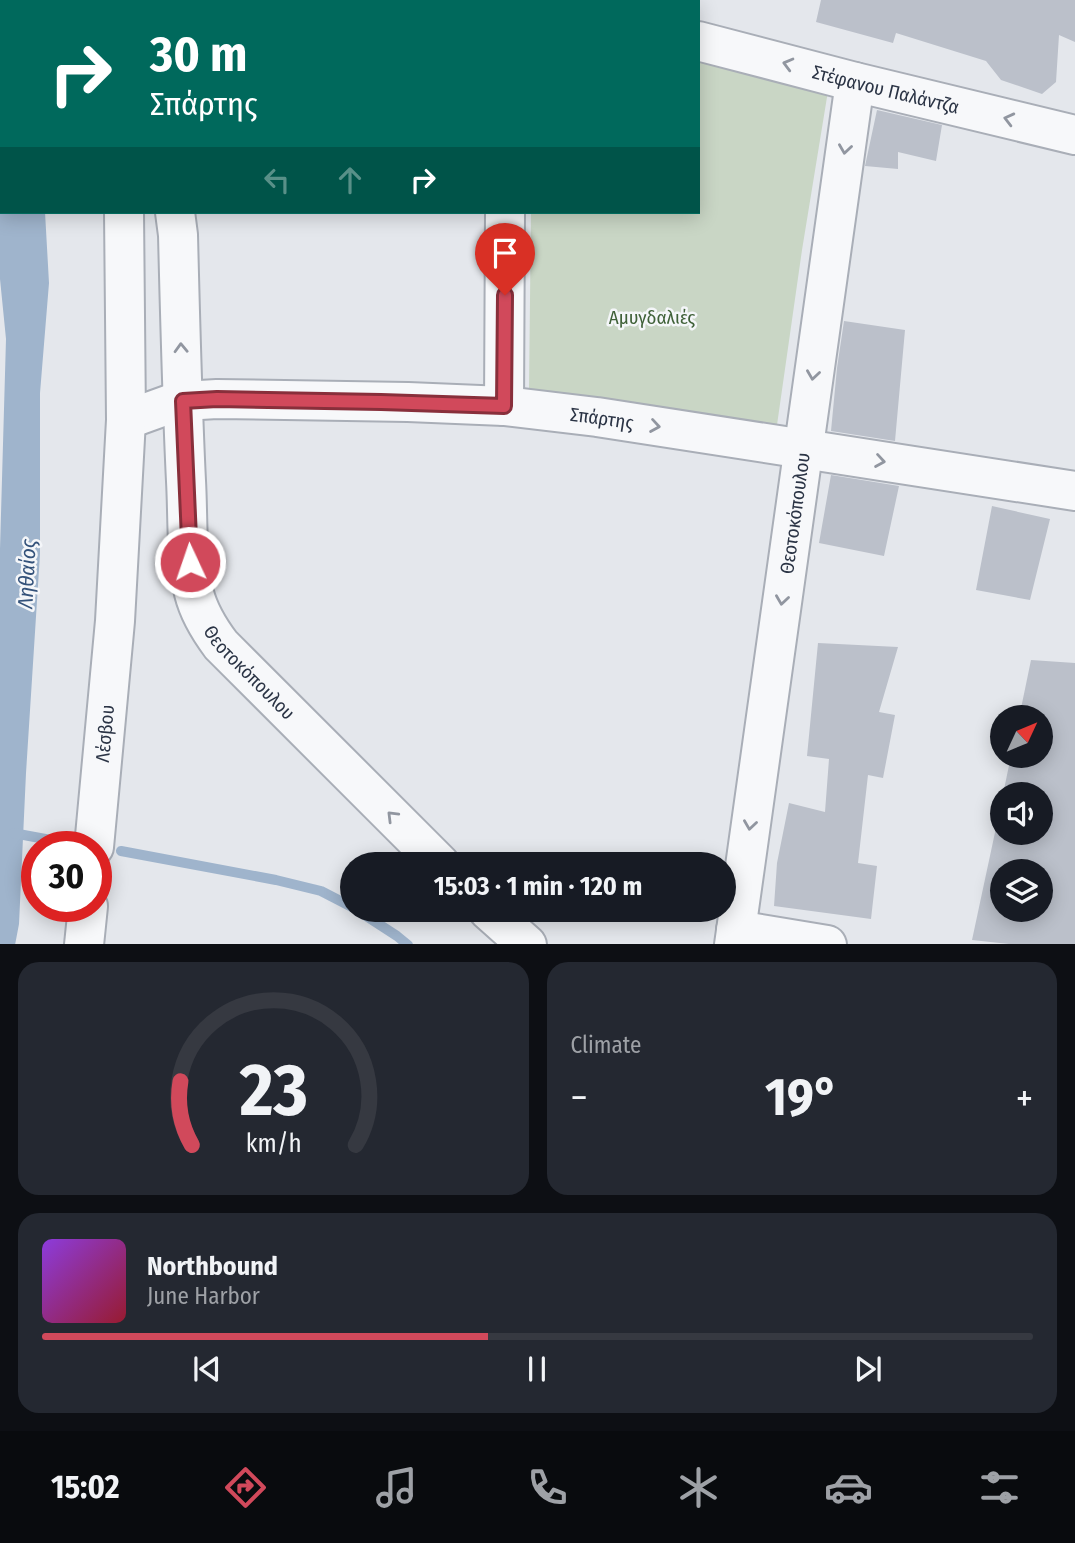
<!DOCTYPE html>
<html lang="en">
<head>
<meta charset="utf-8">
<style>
  :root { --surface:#171b24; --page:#242831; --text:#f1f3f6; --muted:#9ea1a6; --line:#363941; --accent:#d1495b }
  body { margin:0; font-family:"Fira Sans Condensed",sans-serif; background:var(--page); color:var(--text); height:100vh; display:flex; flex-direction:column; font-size:26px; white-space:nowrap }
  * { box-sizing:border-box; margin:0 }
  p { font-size:23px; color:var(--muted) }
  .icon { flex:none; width:38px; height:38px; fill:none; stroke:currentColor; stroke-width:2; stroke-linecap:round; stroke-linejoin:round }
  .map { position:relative; height:944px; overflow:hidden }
  .side { display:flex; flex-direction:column; gap:18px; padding:18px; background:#0d0f14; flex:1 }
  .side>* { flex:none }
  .guide { position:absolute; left:0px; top:0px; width:700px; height:214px; box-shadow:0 4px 18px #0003; background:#00695c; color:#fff; overflow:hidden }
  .needle { width:46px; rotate:46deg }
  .tools { position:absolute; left:990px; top:705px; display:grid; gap:14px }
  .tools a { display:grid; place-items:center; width:63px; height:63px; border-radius:50%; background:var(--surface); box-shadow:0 4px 18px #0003; font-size:35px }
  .speed { position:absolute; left:21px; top:831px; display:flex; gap:14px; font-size:35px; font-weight:700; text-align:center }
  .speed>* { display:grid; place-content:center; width:91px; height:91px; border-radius:50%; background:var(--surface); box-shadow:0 4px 18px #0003; line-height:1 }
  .speed .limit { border:10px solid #d22; background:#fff; color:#111 }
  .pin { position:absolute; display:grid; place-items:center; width:60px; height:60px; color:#fff; margin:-72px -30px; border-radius:50% 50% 50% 0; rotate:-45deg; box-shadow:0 0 7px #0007 }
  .pin .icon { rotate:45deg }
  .me { position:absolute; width:77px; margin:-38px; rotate:357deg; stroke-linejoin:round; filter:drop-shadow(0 0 5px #0008) }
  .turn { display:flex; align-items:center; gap:24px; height:147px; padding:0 35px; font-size:32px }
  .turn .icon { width:91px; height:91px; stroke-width:2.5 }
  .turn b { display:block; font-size:49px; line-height:60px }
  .lanes { display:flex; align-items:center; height:66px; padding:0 35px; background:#0003; justify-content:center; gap:35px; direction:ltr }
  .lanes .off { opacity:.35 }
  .big { font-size:52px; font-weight:700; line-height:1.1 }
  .side .widget { flex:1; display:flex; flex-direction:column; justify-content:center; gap:10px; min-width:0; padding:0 24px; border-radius:21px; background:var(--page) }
  .side .dial { align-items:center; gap:0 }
  .dial svg { height:182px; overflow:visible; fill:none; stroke:var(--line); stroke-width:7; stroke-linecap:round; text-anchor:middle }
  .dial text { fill:var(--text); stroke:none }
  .song { display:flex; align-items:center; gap:21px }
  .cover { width:84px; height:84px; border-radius:10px; background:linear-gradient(135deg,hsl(270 70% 55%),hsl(350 70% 35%)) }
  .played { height:7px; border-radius:4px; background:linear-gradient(90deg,var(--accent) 45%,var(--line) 45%) }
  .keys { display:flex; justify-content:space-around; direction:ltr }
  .heat { display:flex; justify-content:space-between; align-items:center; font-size:38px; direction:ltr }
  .side .tiles { flex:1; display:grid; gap:18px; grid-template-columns:1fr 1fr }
  .widget:last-child { grid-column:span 2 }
  .trip { position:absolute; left:340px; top:852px; width:396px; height:70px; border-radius:35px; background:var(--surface); box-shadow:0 4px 18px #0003; font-weight:700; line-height:70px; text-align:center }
  .dock { display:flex; height:112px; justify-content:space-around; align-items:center; background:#090b0e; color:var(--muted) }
  .dock .icon { width:49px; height:49px }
  .dock .current { color:var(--accent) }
  .dock b { font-size:32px; color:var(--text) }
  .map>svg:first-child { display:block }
</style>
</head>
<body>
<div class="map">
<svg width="1075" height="945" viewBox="0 0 1075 945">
  <rect width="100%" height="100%" fill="#e4e7ec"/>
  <path fill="#c9d6c5" d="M698,61L828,91L802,250L776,432L529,389L531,212H698Z"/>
  <path fill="#9fb4cc" d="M0,0H19V2H2V212H45L49,283L40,393V554L26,773L19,924L15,945L0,944V549L6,339L0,279Z"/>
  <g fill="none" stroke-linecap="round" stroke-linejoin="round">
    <path stroke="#9fb4cc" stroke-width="10" d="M13,833L67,843
      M121,851L276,880L321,891L352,907
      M357,910L397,936L408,945"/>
  </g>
  <path fill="#bbc0ca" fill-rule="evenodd" d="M821,0H1075V42L1059,35L1056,82L1042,94L1001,80L986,61L896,33L893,43L816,22Z
    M877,110L942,125L936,161L898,152V169L865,166Z
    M844,321L905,330L895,441L831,431L837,368Z
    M831,475L899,486L884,556L819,543Z
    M992,506L1050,519L1030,600L976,590Z
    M818,643L898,647L879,712L895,715L883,778L868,775L858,863L877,866L871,919L774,906L777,863L789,803L825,812L829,759L807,756Z
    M1031,660L1075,663V944H1009L972,940L1003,795V833H1041V794H1003L1011,756H1041V718H1019ZM1003,872H1041V910H1003Z"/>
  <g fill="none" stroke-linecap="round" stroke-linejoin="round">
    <g stroke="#a9aeb7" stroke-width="42">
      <g id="minor">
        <path d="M96,0V2"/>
        <path d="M154,0V2"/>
        <path d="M534,0L543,2"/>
        <path d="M344,2L372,0"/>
        <path id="s1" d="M698,41L855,82L1075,135"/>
        <path id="s2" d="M175,212L178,235C180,317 182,399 186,481C188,515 186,561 194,593C199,613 209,629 221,645L440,864"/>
        <path d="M504,406L505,212"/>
        <path id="s3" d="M126,420L173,403L183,401L217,399L408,402L504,406L597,417L1075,491"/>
        <path id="s4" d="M94,847L115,621L126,420L124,212"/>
        <path d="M488,910L527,945"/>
        <path d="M736,930L827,945"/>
        <path d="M84,945L88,906"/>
        <path id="s5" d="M734,945L855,82"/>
      </g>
    </g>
    <use href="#minor" stroke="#f7f8fa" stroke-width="38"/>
  </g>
  <defs><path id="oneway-chevron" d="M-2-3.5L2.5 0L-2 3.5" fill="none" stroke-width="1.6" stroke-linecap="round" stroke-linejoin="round" transform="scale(1.75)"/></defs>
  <g stroke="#9196a0">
    <use href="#oneway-chevron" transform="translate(788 64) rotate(-165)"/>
    <use href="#oneway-chevron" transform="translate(1009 119) rotate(-166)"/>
    <use href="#oneway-chevron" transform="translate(845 149) rotate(98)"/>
    <use href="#oneway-chevron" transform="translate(181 348) rotate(-92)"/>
    <use href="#oneway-chevron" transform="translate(813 375) rotate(98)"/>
    <use href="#oneway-chevron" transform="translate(655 426) rotate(9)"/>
    <use href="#oneway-chevron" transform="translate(880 461) rotate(9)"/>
    <use href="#oneway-chevron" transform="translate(782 600) rotate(98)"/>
    <use href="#oneway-chevron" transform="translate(392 816) rotate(-135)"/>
    <use href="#oneway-chevron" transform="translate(750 825) rotate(98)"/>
  </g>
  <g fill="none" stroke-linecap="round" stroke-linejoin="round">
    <g stroke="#882f3b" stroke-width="18">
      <path id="route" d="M190,562L183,401L217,399L381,402L504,406L505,295"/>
    </g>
    <use href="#route" stroke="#d1495b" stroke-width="12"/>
  </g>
  <g text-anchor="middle" stroke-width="5" stroke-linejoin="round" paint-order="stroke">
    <g font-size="19" fill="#2b3445" stroke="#f4f6f9">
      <text dy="7" stroke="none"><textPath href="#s1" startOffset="194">Στέφανου Παλάντζα</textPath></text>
      <text dy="7" stroke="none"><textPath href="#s3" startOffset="480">Σπάρτης</textPath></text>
      <text dy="7" stroke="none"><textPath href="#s5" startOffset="436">Θεοτοκόπουλου</textPath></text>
      <text dy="7" stroke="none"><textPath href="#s2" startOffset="480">Θεοτοκόπουλου</textPath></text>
      <text dy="7" stroke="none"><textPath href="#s4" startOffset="114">Λέσβου</textPath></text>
    </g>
    <g font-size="19" fill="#3f6138" stroke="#f4f6f9">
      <text x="652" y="324">Αμυγδαλιές</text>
    </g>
    <g font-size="21" font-style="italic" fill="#34527a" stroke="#f4f6f9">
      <text transform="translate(27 574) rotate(-87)" y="7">Ληθαίος</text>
    </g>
  </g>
</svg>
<div class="tools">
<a><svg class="needle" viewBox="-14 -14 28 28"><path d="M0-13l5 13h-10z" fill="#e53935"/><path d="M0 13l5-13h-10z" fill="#9ea1a6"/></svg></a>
<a><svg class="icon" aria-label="sound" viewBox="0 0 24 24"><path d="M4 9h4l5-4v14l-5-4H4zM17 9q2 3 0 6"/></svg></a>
<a><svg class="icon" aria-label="layers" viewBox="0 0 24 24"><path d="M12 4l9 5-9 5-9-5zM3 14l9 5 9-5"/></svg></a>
</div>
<div class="speed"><div class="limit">30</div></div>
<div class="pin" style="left:505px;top:295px;background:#d93025"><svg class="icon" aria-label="arrive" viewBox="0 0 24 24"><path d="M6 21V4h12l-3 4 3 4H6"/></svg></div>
<svg class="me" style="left:190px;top:562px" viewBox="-20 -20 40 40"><circle r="17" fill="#d1495b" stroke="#fff" stroke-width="3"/><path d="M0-11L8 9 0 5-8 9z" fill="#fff"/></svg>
<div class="trip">15:03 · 1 min · 120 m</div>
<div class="guide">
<div class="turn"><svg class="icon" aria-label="right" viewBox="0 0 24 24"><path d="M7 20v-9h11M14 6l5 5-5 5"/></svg><div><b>30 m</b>Σπάρτης</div></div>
<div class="lanes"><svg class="icon off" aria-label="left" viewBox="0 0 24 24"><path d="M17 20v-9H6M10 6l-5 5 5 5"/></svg><svg class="icon off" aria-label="ahead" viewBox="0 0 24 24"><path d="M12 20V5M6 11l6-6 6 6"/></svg><svg class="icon" aria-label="right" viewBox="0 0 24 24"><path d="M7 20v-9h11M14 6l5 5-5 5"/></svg></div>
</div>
</div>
<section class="side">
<div class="tiles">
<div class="widget dial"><svg viewBox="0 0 100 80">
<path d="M14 69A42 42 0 1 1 86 69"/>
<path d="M14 69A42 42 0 0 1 9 41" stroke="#d1495b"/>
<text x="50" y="56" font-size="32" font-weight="700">23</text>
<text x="50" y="72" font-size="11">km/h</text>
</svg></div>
<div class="widget"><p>Climate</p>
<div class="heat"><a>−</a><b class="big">19°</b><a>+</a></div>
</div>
<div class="widget">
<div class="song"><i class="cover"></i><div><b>Northbound</b><p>June Harbor</p></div></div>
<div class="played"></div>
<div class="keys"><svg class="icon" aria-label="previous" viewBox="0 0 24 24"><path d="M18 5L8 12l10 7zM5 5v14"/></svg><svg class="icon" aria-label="pause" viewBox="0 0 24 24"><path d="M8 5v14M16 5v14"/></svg><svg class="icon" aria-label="next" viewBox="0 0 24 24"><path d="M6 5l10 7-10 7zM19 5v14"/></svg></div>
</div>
</div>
</section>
<nav class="dock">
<b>15:02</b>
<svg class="icon current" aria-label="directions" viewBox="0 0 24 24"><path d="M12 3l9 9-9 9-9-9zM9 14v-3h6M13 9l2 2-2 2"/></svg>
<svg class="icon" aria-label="music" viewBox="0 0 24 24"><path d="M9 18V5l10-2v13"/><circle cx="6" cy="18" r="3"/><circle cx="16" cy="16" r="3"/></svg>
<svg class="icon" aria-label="phone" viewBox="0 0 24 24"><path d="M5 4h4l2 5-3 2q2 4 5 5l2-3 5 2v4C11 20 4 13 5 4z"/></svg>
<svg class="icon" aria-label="climate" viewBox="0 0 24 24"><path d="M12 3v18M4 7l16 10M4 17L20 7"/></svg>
<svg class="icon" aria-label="car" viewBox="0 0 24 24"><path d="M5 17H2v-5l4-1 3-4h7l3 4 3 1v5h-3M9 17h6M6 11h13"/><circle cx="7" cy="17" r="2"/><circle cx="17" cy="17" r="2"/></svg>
<svg class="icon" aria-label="filters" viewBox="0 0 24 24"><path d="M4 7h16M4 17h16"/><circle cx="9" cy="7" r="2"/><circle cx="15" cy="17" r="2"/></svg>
</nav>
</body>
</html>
